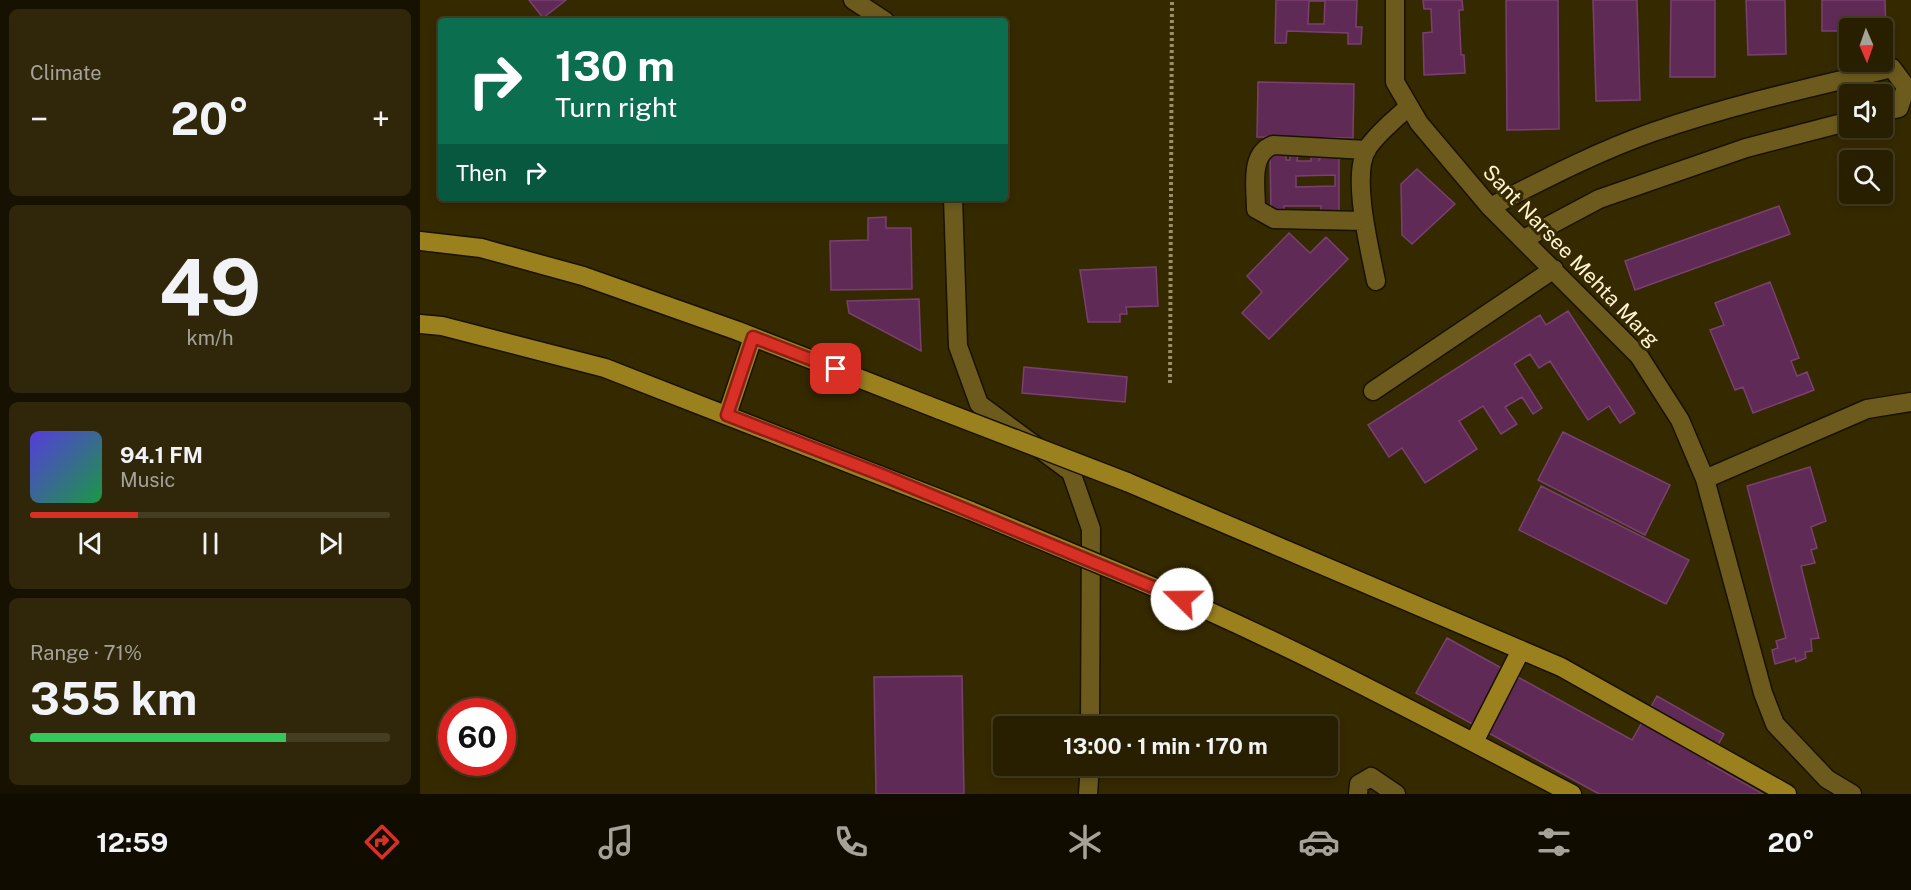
<!DOCTYPE html>
<html lang="en">
<head>
<meta charset="utf-8">
<style>
  :root { --surface:#281f00; --page:#30270a; --text:#f1f3f6; --muted:#a5a299; --line:#443d22; --accent:#d93025 }
  body { margin:0; font-family:"Public Sans",sans-serif; background:var(--page); color:var(--text); height:100vh; display:flex; flex-direction:column; font-size:22px; white-space:nowrap }
  * { box-sizing:border-box; margin:0 }
  p { font-size:20px; color:var(--muted) }
  .icon { flex:none; width:33px; height:33px; fill:none; stroke:currentColor; stroke-width:2; stroke-linecap:round; stroke-linejoin:round }
  .map { position:relative; flex:1; overflow:hidden }
  .details { display:flex; flex-direction:column; gap:9px; padding:9px; background:#161100; width:420px }
  .details>* { flex:none }
  .guide { position:absolute; left:18px; top:18px; width:570px; height:183px; border-radius:6px; box-shadow:0 3px 9px #0003,0 0 0 2px var(--line); background:#0b6e4f; color:#fff; overflow:hidden }
  .needle { width:39px; rotate:178deg }
  .buttons { position:absolute; left:1419px; top:18px; display:grid; gap:12px }
  .buttons a { display:grid; place-items:center; width:54px; height:54px; border-radius:6px; background:var(--surface); box-shadow:0 3px 9px #0003,0 0 0 2px var(--line); font-size:30px }
  .speed { position:absolute; left:18px; top:698px; display:flex; gap:12px; font-size:30px; font-weight:700; text-align:center }
  .speed>* { display:grid; place-content:center; width:78px; height:78px; border-radius:50%; background:var(--surface); box-shadow:0 3px 9px #0003,0 0 0 2px var(--line); line-height:1 }
  .speed .limit { border:9px solid #d22; background:#fff; color:#111 }
  .pin { position:absolute; display:grid; place-items:center; width:51px; height:51px; color:#fff; margin:-26px; border-radius:12px; box-shadow:0 3px 9px #0006 }
  .me { position:absolute; width:66px; margin:-33px; rotate:292deg; stroke-linejoin:round; filter:drop-shadow(0 0 4px #0008) }
  .turn { display:flex; align-items:center; gap:21px; height:126px; padding:0 18px; font-size:27px }
  .turn .icon { width:78px; height:78px; stroke-width:2.5 }
  .turn b { display:block; font-size:42px; line-height:51px }
  .then { display:flex; align-items:center; height:57px; padding:0 18px; background:#0003; gap:12px; font-size:22px }
  .big { font-size:45px; font-weight:700; line-height:1.1 }
  .details .widget { flex:1; display:flex; flex-direction:column; justify-content:center; gap:9px; min-width:0; padding:0 21px; border-radius:9px; background:var(--page) }
  .details .dial { align-items:center; gap:0 }
  .dial b { font-size:78px; line-height:1 }
  .song { display:flex; align-items:center; gap:18px }
  .cover { width:72px; height:72px; border-radius:9px; background:linear-gradient(135deg,hsl(250 70% 55%),hsl(140 70% 35%)) }
  .played { height:6px; border-radius:3px; background:linear-gradient(90deg,var(--accent) 30%,var(--line) 30%) }
  .keys { display:flex; justify-content:space-around; direction:ltr }
  .heat { display:flex; justify-content:space-between; align-items:center; font-size:33px; direction:ltr }
  .charge { height:9px; border-radius:4px; background:linear-gradient(90deg,#34c759 71%,var(--line) 0) }
  .trip { position:absolute; left:573px; top:716px; width:345px; height:60px; border-radius:6px; background:var(--surface); box-shadow:0 3px 9px #0003,0 0 0 2px var(--line); font-weight:700; line-height:60px; text-align:center }
  .tabs { display:flex; height:96px; justify-content:space-around; align-items:center; background:#100c00; color:var(--muted) }
  .tabs .icon { width:42px; height:42px }
  .tabs .selected { color:var(--accent) }
  .tabs b { font-size:27px; color:var(--text) }
  main { display:flex; flex:1; min-height:0 }
  .map>svg:first-child { display:block }
</style>
</head>
<body>
<main>
<section class="details">
<div class="widget"><p>Climate</p>
<div class="heat"><a>−</a><b class="big">20°</b><a>+</a></div>
</div>
<div class="widget dial"><b>49</b><p>km/h</p></div>
<div class="widget">
<div class="song"><i class="cover"></i><div><b>94.1 FM</b><p>Music</p></div></div>
<div class="played"></div>
<div class="keys"><svg class="icon" aria-label="previous" viewBox="0 0 24 24"><path d="M18 5L8 12l10 7zM5 5v14"/></svg><svg class="icon" aria-label="pause" viewBox="0 0 24 24"><path d="M8 5v14M16 5v14"/></svg><svg class="icon" aria-label="next" viewBox="0 0 24 24"><path d="M6 5l10 7-10 7zM19 5v14"/></svg></div>
</div>
<div class="widget"><p>Range · 71%</p><b class="big">355 km</b><div class="charge"></div></div>
</section>
<div class="map">
<svg width="1491" height="794" viewBox="0 0 1491 794">
  <rect width="100%" height="100%" fill="#352900"/>
  <path fill="#602a57" stroke="#794070" stroke-width="1.5" fill-rule="evenodd" d="M109,0H146L123,18Z
    M856,0H937L936,27H942L941,44H928V33L867,31L866,43H855ZM889,1H905L904,24H888Z
    M1003,0H1042L1043,10H1039L1041,55H1044L1045,73L1004,75L1003,33L1012,32L1011,9H1004Z
    M1086,0H1138L1139,129L1087,130Z
    M1173,0H1217L1220,100L1176,101Z
    M1251,0H1295V77H1250Z
    M1326,0H1365L1366,54L1328,55Z
    M1402,0H1465L1466,30L1430,28V31H1402Z
    M838,82L934,84L933,138L837,137Z
    M850,155H866V160H870V155H878L877,161H891V157H899V160L901,157H919V214H901V206H864V214L851,213ZM915,175V186L876,187V176Z
    M997,169L1035,204L992,244L982,235L981,184Z
    M1359,206L1370,234L1215,290L1205,261Z
    M466,217V228H491L492,289L411,290L410,241L448,240V218Z
    M869,233L890,253L906,237L928,259L849,339L822,313L842,292L827,276Z
    M736,267L738,306L706,307L707,314H700V322H668L660,270Z
    M1350,282L1379,358L1371,361L1377,376L1387,372L1394,390L1333,413L1323,387L1315,390L1290,330L1304,325L1295,303Z
    M499,299L501,351L429,313L427,301Z
    M1148,311L1215,413L1200,423L1189,406L1168,420L1130,361L1119,368L1110,354L1094,364L1122,408L1113,414L1102,397L1085,407L1097,424L1081,434L1063,406L1039,421L1057,449L1005,483L982,448L969,457L948,425L1120,315L1126,325Z
    M604,367L707,377L705,402L602,393Z
    M1143,432L1250,485L1225,535L1118,480Z
    M1390,467L1406,521L1391,527L1397,548L1391,550L1395,563L1381,566L1399,638L1391,639L1392,651L1385,652L1386,658L1376,662L1375,658L1355,664L1352,650L1358,648L1356,641L1366,638L1327,486Z
    M1121,486L1269,560L1246,604L1099,530Z
    M1027,638L1212,740L1237,696L1304,734L1288,763L1343,794H1179L996,693Z
    M542,676L544,794H456L454,677Z"/>
  <g fill="none" stroke-linecap="round" stroke-linejoin="round">
    <g stroke="#191200" stroke-width="21">
      <path id="minor" d="M433,0L465,21
        M975,0V82L999,123L1070,207L1219,356L1260,420L1285,479L1343,693L1355,724L1407,779L1432,794
        M533,198L538,346L559,404L651,472L671,529L670,726
        M1070,207C1123,180 1176,152 1233,132C1311,105 1392,87 1472,68L1486,87L1479,108L1462,112
        M944,221L854,219L836,209C836,187 829,154 853,145L947,150
        M1104,239L1179,199L1326,148L1430,121
        M956,281C950,250 931,176 947,149C957,133 976,119 989,106
        M953,391L1134,269
        M1285,479L1447,409L1491,402
        M668,794L670,765
        M938,794L939,784L951,777L976,794"/>
    </g>
    <g stroke="#191200" stroke-width="21">
      <path id="major" d="M0,241L61,248L163,276L318,331L520,410
        M0,324L22,326L185,368L551,511
        M307,415L333,337
        M707,482L1141,667L1367,794
        M722,582C870,644 1010,720 1152,794
        M1054,742L1101,650"/>
    </g>
    <path stroke="#9a8f6b" stroke-width="4" stroke-dasharray="3 3" stroke-linecap="butt" d="M750,383L752,0"/>
    <use href="#minor" stroke="#6c5b1d" stroke-width="18"/>
    <use href="#major" stroke="#9b811e" stroke-width="18"/>
    <g stroke="#191200" stroke-width="21" stroke-linecap="butt">
      <path id="major-bridge" d="M520,410L707,482
        M551,511L722,582"/>
    </g>
    <use href="#major-bridge" stroke="#9b811e" stroke-width="18"/>
  </g>
  <g fill="none" stroke-linecap="round" stroke-linejoin="round">
    <g stroke="#8d1f18" stroke-width="15">
      <path id="route" d="M416,369L333,337L307,415L467,477L762,599"/>
    </g>
    <use href="#route" stroke="#d93025" stroke-width="10"/>
  </g>
  <g text-anchor="middle" stroke-width="6" stroke-linejoin="round" paint-order="stroke">
    <g font-size="21" fill="#fdf4d5" stroke="#352900">
      <text transform="translate(1151 256) rotate(46)" y="7">Sant Narsee Mehta Marg</text>
    </g>
  </g>
</svg>
<div class="buttons">
<a><svg class="needle" viewBox="-14 -14 28 28"><path d="M0-13l5 13h-10z" fill="#e53935"/><path d="M0 13l5-13h-10z" fill="#a5a299"/></svg></a>
<a><svg class="icon" aria-label="sound" viewBox="0 0 24 24"><path d="M4 9h4l5-4v14l-5-4H4zM17 9q2 3 0 6"/></svg></a>
<a><svg class="icon" aria-label="search" viewBox="0 0 24 24"><circle cx="10" cy="10" r="6"/><path d="M15 15l6 6"/></svg></a>
</div>
<div class="speed"><div class="limit">60</div></div>
<div class="pin" style="left:416px;top:369px;background:#d93025"><svg class="icon" aria-label="arrive" viewBox="0 0 24 24"><path d="M6 21V4h12l-3 4 3 4H6"/></svg></div>
<svg class="me" style="left:762px;top:599px" viewBox="-20 -20 40 40"><circle r="19" fill="#fff"/><path d="M0-13L10 11 0 6-10 11z" fill="#d93025"/></svg>
<div class="trip">13:00 · 1 min · 170 m</div>
<div class="guide">
<div class="turn"><svg class="icon" aria-label="right" viewBox="0 0 24 24"><path d="M7 20v-9h11M14 6l5 5-5 5"/></svg><div><b>130 m</b>Turn right</div></div>
<div class="then">Then<svg class="icon" aria-label="right" viewBox="0 0 24 24"><path d="M7 20v-9h11M14 6l5 5-5 5"/></svg></div>
</div>
</div>
</main>
<nav class="tabs">
<b>12:59</b>
<svg class="icon selected" aria-label="directions" viewBox="0 0 24 24"><path d="M12 3l9 9-9 9-9-9zM9 14v-3h6M13 9l2 2-2 2"/></svg>
<svg class="icon" aria-label="music" viewBox="0 0 24 24"><path d="M9 18V5l10-2v13"/><circle cx="6" cy="18" r="3"/><circle cx="16" cy="16" r="3"/></svg>
<svg class="icon" aria-label="phone" viewBox="0 0 24 24"><path d="M5 4h4l2 5-3 2q2 4 5 5l2-3 5 2v4C11 20 4 13 5 4z"/></svg>
<svg class="icon" aria-label="climate" viewBox="0 0 24 24"><path d="M12 3v18M4 7l16 10M4 17L20 7"/></svg>
<svg class="icon" aria-label="car" viewBox="0 0 24 24"><path d="M5 17H2v-5l4-1 3-4h7l3 4 3 1v5h-3M9 17h6M6 11h13"/><circle cx="7" cy="17" r="2"/><circle cx="17" cy="17" r="2"/></svg>
<svg class="icon" aria-label="filters" viewBox="0 0 24 24"><path d="M4 7h16M4 17h16"/><circle cx="9" cy="7" r="2"/><circle cx="15" cy="17" r="2"/></svg>
<b>20°</b>
</nav>
</body>
</html>
